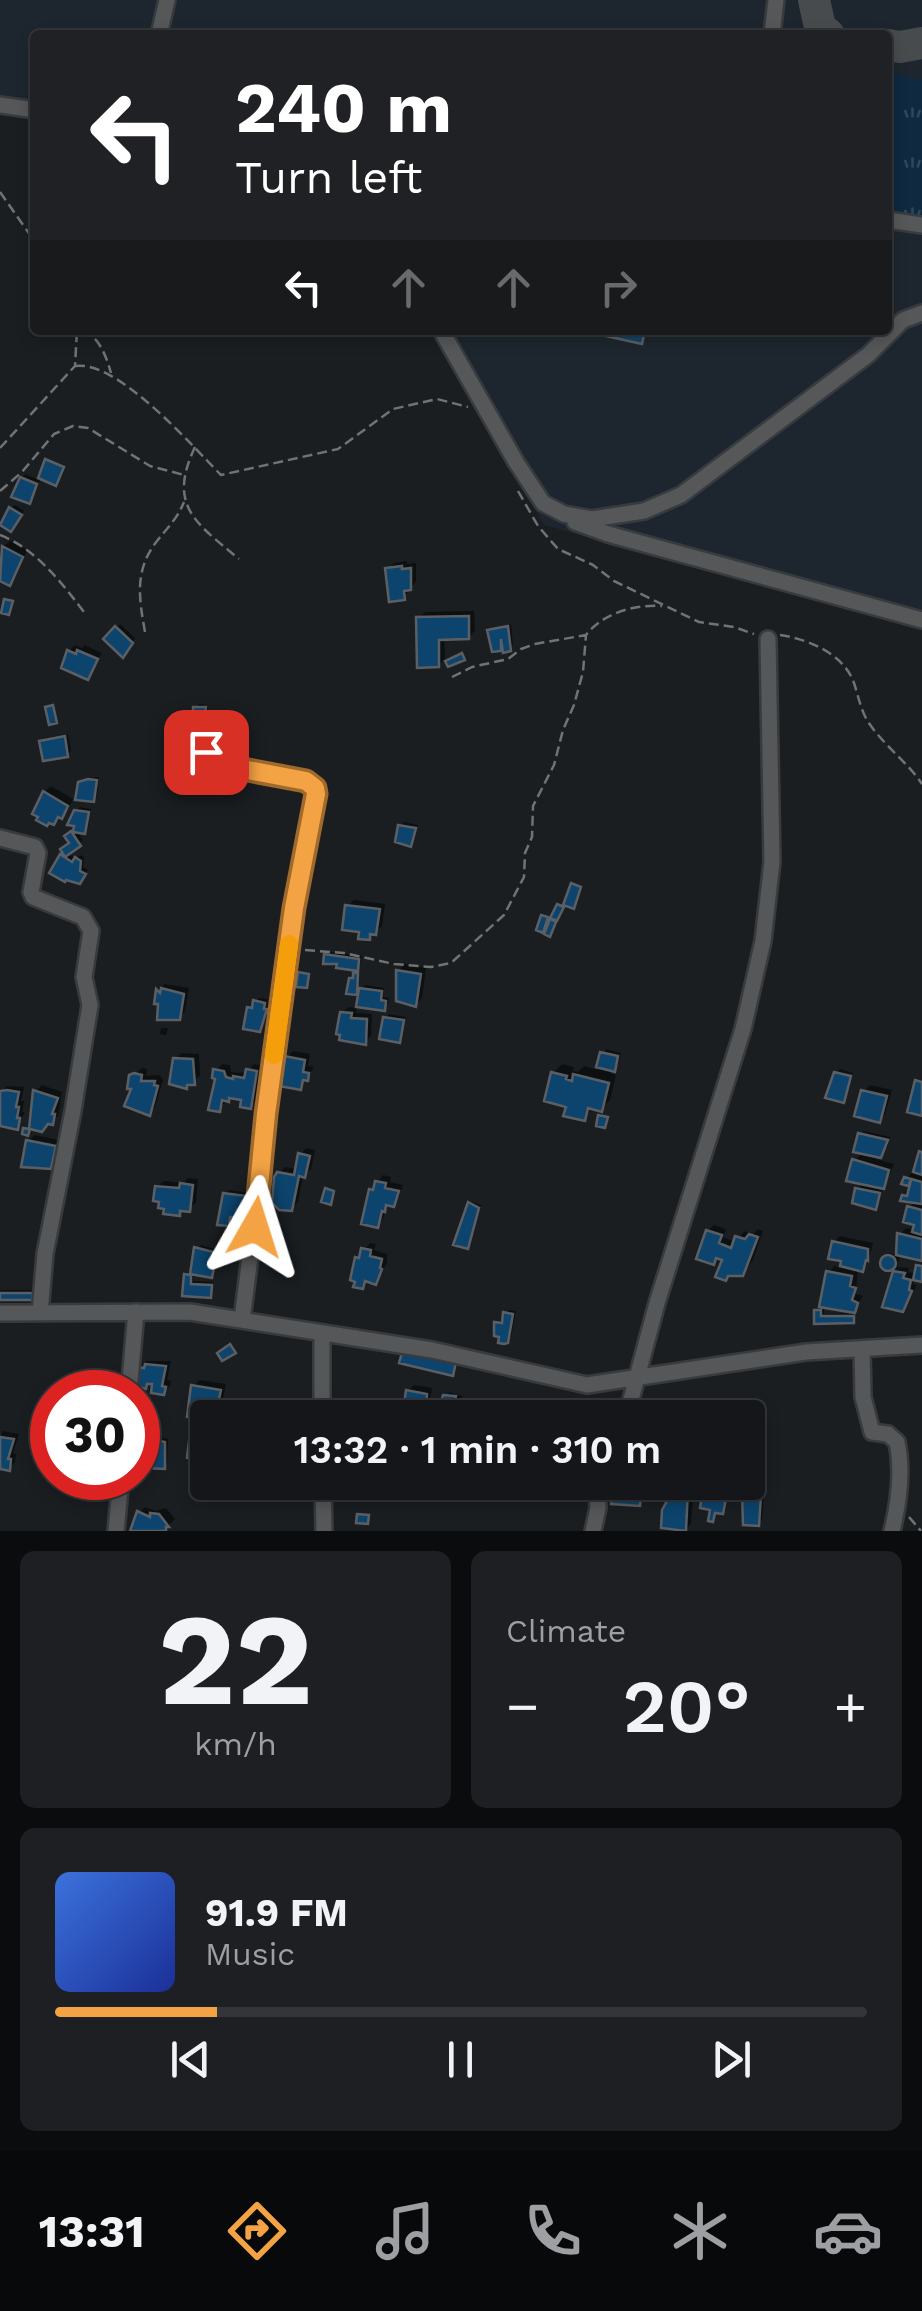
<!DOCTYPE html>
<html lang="en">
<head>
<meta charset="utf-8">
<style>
  :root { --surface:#141619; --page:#1d1f22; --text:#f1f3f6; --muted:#9d9fa2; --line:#333538; --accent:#f4a344 }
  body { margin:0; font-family:"Work Sans",sans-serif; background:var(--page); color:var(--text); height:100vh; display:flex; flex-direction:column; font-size:38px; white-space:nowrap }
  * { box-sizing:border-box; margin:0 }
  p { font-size:32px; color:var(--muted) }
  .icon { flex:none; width:55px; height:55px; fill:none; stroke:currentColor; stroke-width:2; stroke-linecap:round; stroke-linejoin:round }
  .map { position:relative; height:1531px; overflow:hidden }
  .panel { display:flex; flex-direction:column; gap:20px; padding:20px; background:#0b0c0e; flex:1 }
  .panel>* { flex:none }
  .banner { position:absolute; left:30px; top:30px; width:862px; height:305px; border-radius:10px; box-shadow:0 5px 15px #0003,0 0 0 2px var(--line); background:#202124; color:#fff; overflow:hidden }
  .speed { position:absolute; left:30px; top:1370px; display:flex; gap:20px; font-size:50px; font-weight:700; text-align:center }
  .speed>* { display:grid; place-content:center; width:130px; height:130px; border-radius:50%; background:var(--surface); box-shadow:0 5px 15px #0003,0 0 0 2px var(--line); line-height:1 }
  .speed .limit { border:15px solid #d22; background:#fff; color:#111 }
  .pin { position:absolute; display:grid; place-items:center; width:85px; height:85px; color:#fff; margin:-42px; border-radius:20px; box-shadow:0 5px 15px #0006 }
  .me { position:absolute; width:110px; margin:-55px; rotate:6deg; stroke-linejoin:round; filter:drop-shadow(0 0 8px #0008) }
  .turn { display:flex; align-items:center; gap:35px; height:210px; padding:0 40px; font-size:45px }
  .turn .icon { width:130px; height:130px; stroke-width:2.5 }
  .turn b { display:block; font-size:70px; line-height:85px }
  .lanes { display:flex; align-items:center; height:95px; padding:0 40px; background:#0003; justify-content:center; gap:50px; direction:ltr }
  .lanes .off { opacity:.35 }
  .big { font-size:75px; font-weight:600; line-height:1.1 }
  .panel .widget { flex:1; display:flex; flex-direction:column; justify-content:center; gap:15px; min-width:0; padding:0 35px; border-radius:15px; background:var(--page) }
  .panel .dial { align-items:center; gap:0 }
  .dial b { font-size:130px; line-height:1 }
  .song { display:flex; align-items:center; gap:30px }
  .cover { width:120px; height:120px; border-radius:15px; background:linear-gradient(135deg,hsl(220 70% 55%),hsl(230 70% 35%)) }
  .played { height:10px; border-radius:5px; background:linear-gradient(90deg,var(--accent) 20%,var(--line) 20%) }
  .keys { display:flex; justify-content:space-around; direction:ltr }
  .heat { display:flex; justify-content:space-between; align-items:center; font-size:55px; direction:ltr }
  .panel .tiles { flex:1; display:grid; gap:20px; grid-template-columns:1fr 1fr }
  .widget:last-child { grid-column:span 2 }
  .trip { position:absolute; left:190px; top:1400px; width:575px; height:100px; border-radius:10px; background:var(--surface); box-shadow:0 5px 15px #0003,0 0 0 2px var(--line); font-weight:600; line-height:100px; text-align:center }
  .tab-bar { display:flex; height:160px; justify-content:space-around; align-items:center; background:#08090a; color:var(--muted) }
  .tab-bar .icon { width:70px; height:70px }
  .tab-bar .current { color:var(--accent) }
  .tab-bar b { font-size:45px; color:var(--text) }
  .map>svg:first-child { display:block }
</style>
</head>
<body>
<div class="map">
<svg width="922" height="1531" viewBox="0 0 922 1531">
  <defs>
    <pattern id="grass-tufts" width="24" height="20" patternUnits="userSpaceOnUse" patternTransform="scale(2.5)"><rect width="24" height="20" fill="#0e2940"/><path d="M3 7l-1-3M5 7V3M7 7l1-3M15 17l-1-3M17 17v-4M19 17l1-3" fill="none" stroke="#30475b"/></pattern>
  </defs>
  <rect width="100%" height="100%" fill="#1a1e21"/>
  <path fill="#1d262e" d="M0,0H922V630L544,525L435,330H888V35H35V120L0,115Z"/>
  <path fill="url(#grass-tufts)" d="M888,73L922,80V220L888,214Z"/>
  <path fill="#0007" d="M25,474L39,480L41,477L33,497L29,501L22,478Z
    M15,505L24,511L14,525L11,508Z
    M10,541L27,550L16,577L10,583L0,577V549Z
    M407,561V564L416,563V581L404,597L388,569L394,563Z
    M474,611L475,631L468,637H444L445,659L438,665L419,618L425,612Z
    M120,624L135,638L126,652L106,639Z
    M511,624L513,645L510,649H494L490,631Z
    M75,645L82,648L85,645L102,653L88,677L65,666L69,651Z
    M199,704L208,705V711H220L221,726L218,730L191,716Z
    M68,734L71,751L67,755L42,742L46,738Z
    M99,777L97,796L93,799L83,782L87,778Z
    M51,786L73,799L68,810L54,822L45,792Z
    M80,807L91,809L88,828L85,831L76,830L83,840L67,853L76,859L80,855L84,857L83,867L88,870L83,877L62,856L72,843L71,833L76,829V811Z
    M404,822L418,825L411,844L401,826Z
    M354,900L385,904L382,926L369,938L348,906Z
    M330,952L362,956L360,964L357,968L326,962Z
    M405,964L426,968L422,998L416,1004L398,971Z
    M165,984L189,988L185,1011L179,1018L157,1001L158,990Z
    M365,985L384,988L383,997L389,998L388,1004L384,1008L361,989Z
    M259,998L268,999L267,1006H269L268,1016L259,1029L249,1008Z
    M348,1007L357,1008L356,1013L372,1014L371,1036L365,1042L342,1013Z
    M389,1014L406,1017L399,1040L385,1018Z
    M161,1028H168L166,1035L160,1034Z
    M606,1049L621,1053L618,1065L610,1073L616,1075L610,1100L601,1109L593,1107L584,1118L569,1105L553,1073L562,1064L574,1067L573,1071L578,1072L584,1066L598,1070Z
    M293,1051L310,1054L308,1066L314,1067L300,1087L286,1058Z
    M181,1053L199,1054L200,1076L186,1086L175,1060Z
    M222,1064L230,1065L231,1072L239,1073L247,1072L254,1064L262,1066L256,1100L250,1107L244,1098L231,1096L219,1109L216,1070Z
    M142,1068L147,1069L146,1076L160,1075L163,1080L155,1107L149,1113L132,1077Z
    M840,1069L853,1073L843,1100L836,1073Z
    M42,1085L62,1092L58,1116L28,1133L26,1129L32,1123L36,1091Z
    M870,1085L892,1090L885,1114L879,1120L864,1091Z
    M7,1086L24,1087L21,1101H24L22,1112H25L17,1127L0,1123L1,1092Z
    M62,1130L56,1160L50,1167L28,1141L35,1135L59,1140Z
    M864,1131L890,1137L888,1146L876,1159L894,1164L875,1207L857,1189L864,1182L854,1161L863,1152L860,1134Z
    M306,1148L315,1150L311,1169L303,1175L298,1202L291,1209L279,1173L285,1167L297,1169L300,1155Z
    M922,1152V1259L900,1256L897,1267L909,1268L908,1272L917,1274L922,1262V1278L915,1277L913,1284L917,1285L903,1310L892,1274L897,1269L882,1267L888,1253L900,1255V1235L906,1228L915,1230L917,1223L909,1207L917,1200L904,1196L912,1184L904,1182L912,1172L916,1173Z
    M383,1175L391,1177L390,1182L403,1185L399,1197L386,1208L383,1219L377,1226L371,1191Z
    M188,1178L198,1179L196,1203L179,1213L167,1207L157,1187L164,1181L183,1183Z
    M229,1190L250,1193L248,1204L240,1207V1212L232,1215L228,1224L226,1194Z
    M471,1202L481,1205L467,1246V1205Z
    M714,1225L726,1229L723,1237L736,1242L744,1231L753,1234L758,1229L763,1231L753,1260L742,1274L725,1259L719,1257L714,1262L708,1231Z
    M840,1236L873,1243L868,1263L862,1269L858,1268L856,1294L863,1296L854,1311L824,1305V1314L857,1313L853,1320L816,1321L828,1273L834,1266L842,1268L844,1259L834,1242Z
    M370,1243L376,1244L374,1250L387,1254V1263L375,1282L369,1279L362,1286L358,1258Z
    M200,1245L219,1250L211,1275L194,1272L193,1281L214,1282L210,1295L185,1294L187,1276Z
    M0,1290H36L31,1297H0Z
    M509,1310L516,1311L511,1337L507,1341L498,1324Z
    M146,1361H171L167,1380L171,1381L170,1386L164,1392L155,1382H150L145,1386L140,1368Z
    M200,1380L226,1384L220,1412L215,1418L193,1386Z
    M414,1385L432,1388L426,1418H404L408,1391Z
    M449,1392L462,1396L458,1418H440Z
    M2,1431L19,1434L13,1453L16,1454L15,1462L9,1468L0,1467Z
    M151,1436L168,1439L167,1463L164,1467L148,1439Z
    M619,1482H644L643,1500L639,1504Z
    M675,1482L694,1483L691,1524L685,1530L670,1502L668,1489Z
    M748,1490L764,1492L762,1520L758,1523L745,1494Z
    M709,1493L728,1496L726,1508L717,1511L713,1520V1508L705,1496Z
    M145,1507L156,1511L166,1508L175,1519L163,1531L139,1513Z"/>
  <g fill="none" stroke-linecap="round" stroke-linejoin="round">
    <path stroke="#484b4e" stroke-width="32" d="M814,0L820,27L829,35
      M888,45L900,47L922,43"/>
  </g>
  <path fill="#0c446d" stroke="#5b5f64" stroke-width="2.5" d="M608,330H645L642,344L606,336Z
    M45,459L64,467L56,486L38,478Z
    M20,477L37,484L30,504L11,497Z
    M9,507L22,515L11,532L0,525Z
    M2,546L23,557L10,586L0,581Z
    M402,566V569L411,568V590L404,591L405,600L389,602L385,568Z
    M4,599L13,601L9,615L1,613Z
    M469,616V639L439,640V667L417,668L416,617Z
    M115,626L133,643L123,658L103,639Z
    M508,626L511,651L503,653L501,639V651L492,652L487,630Z
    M67,650L76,654L77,650L98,659L88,680L61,668Z
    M462,653L465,660L448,667L445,661Z
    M53,705L57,723L49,725L45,707Z
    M193,707H206L205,713H217L219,732L190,735L189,715L193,716Z
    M65,736L68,757L43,761L39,741Z
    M88,779L97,780L94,802L75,800L78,782Z
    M43,791L68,806L62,819L58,817L54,825L49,823L47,826L36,820L38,817L32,814Z
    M74,810L89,812L85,834L73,832L74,826L67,825Z
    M398,825L416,828L411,847L395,842Z
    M71,831L81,846L65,857L60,849L69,843L64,836Z
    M60,854L72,862L75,857L81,861L80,871L86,874L80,884L66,880L65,882L49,873Z
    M571,883L581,887L574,909L563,905Z
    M557,904L564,907L557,921L550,918Z
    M345,905L380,909L376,935L370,934V940L358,939L359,932L342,930Z
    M541,915L548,917L543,933L536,930Z
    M550,919L556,922L550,937L544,934Z
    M324,954L359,959L358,971L336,968L337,964H323Z
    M396,970L421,974L416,1007L396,1001Z
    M298,972L309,974L307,988L296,987Z
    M353,973H358L357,995L346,994L349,978H353Z
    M161,988L184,994L180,1020H157L158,1004H154L156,989L160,993Z
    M359,988L382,991L381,1000L386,1001L385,1011L356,1007Z
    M253,1000L265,1003L264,1009H267L260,1032L243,1029L247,1007L252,1008Z
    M340,1012L352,1013L351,1018L367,1019L366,1045L339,1040L340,1035L336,1034Z
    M383,1017L404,1020L400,1043L379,1039Z
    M600,1052L618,1056L615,1072L596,1067Z
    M284,1056L305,1060L303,1072L309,1073L308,1081L303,1080L301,1090L279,1086Z
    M173,1058L193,1059L195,1085H187V1089L169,1084Z
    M213,1069L224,1071L226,1077L233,1079V1076L244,1078L246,1069L257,1071L251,1109L240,1107L241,1100L229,1098V1102L222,1100L220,1112L208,1110L215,1079L212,1078Z
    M551,1072L567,1076L566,1079L572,1081L573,1074L609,1083L602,1112L588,1108L585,1121L563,1116L566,1107L544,1101Z
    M834,1072L851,1076L844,1103L825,1098Z
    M134,1073L142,1075L141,1081H155L154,1085L158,1086L150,1116L124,1106L131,1089H127L129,1075Z
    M915,1080L922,1082V1116L907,1112Z
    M7,1090L19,1092L16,1107H19L17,1118H20L18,1130L0,1126V1091Z
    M33,1090L58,1098L52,1114H55L53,1125L48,1124L42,1132L30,1129L28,1136L22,1134L23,1128L29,1129Z
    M861,1090L887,1096L880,1123L854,1116Z
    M598,1115L608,1117L605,1128L596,1126Z
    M858,1133L888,1140L881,1158L853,1152Z
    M26,1140L56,1146L51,1169L21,1167Z
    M919,1151L922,1152V1175L913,1172Z
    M298,1153L310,1156L305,1178L299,1176L292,1211L279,1210L272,1203L274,1177L277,1172L294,1175Z
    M852,1159L889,1170L884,1189L846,1181Z
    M904,1177L922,1182V1204L900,1201L902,1195L907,1196L911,1180L908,1186L901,1184Z
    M375,1181L386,1183L385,1188L399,1191L394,1207L386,1205L385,1212L382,1211L378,1228L361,1224L369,1189L373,1190Z
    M180,1183L193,1185L190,1212L180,1211V1216L163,1214L164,1209L158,1208L159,1202L153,1201L155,1186L179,1188Z
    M325,1188L334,1191L331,1205L321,1202Z
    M855,1188L880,1193L876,1210L852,1203Z
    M223,1193L247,1196L245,1210L238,1209L237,1218L230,1217L229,1226L217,1225Z
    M468,1202L479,1208L468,1249L453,1245Z
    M907,1206L922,1210V1235L912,1232L914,1225L903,1222Z
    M706,1230L722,1235L719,1243L731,1248L735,1236L745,1239L749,1234L758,1237L743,1276H728L726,1281L715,1277L722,1260L716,1258L714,1265L696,1259Z
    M897,1233L922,1239V1261L896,1255Z
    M832,1241L868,1249V1261L866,1260L863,1272L840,1266L841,1261L828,1259Z
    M194,1247L217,1253L212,1278L190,1274Z
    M361,1248L371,1250L370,1256L382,1259L380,1268L382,1269L376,1285L365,1281L363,1289L353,1287L355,1282L350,1280L355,1257L359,1258Z
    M880 1263a8 8 0 1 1 16 0a8 8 0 1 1-16 0Z
    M916,1265L922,1266V1282L913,1280Z
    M826,1271L852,1276L850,1286L856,1288L852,1300L858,1303L855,1313L819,1307Z
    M893,1271L905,1273L903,1278L911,1280L909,1290L912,1291L903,1312L882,1307Z
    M184,1274L191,1275V1284L212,1285L211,1298L182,1296Z
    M0,1293H33L32,1300H0Z
    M814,1310H821V1316H854V1323L814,1324Z
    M503,1312L513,1314L508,1343L504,1344L498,1343L499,1337L494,1336V1322L502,1323Z
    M230,1344L236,1353L222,1361L217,1353Z
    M403,1349L456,1362L453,1376L399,1363Z
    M145,1364L166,1366L162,1386L166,1387L164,1395L151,1393L152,1384H147L146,1389L134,1386L137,1367L144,1368Z
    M191,1385L221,1390L215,1418L208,1420L187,1417Z
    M406,1390L427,1394L426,1417L402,1418Z
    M443,1395L456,1396L455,1399L460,1400L457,1418H437Z
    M0,1437L14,1439L8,1459H11L10,1471L0,1469Z
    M145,1438L165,1442V1469L143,1468Z
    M196,1440L208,1444L206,1460L187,1458L189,1441Z
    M345,1482H396V1484L376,1485V1493H364V1490H346Z
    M615,1483L642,1485L640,1506L611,1504Z
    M670,1484L688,1489L686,1531L661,1528L662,1510L667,1501L665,1489H670Z
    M742,1492L761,1495L759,1526L743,1525Z
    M702,1495L726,1499L723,1514L715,1513L713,1522L708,1521L710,1510L700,1508Z
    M137,1511L150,1517V1513L159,1514L169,1527H166V1531H130Z
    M357,1514L369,1515L368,1524L356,1523Z"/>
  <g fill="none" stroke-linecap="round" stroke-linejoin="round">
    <g stroke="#373b3e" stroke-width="20">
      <path id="minor" d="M159,35L167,0
        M772,35L776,0
        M0,105L35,110
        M888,220L922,225
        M441,330L516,462L543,503L564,514L592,519L644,511L681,495L868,355L903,320L922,313
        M575,522L608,534L922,620
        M205,752L232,767L306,781L315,788L316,794L294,908L242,1320
        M0,838L35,847L38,853L31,892L33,897L83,917L91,931L84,977L90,1005L73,1111L45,1254L40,1313
        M0,1313L190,1312L432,1350L587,1385L806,1352L922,1345
        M862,1349L863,1397L872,1432L888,1434L897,1442C903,1471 899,1502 892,1531
        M129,1392L136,1312
        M322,1418V1333
        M626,1418L657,1303L743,1029L763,941L772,862L768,639
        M323,1482L324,1531
        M116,1531L121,1478
        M593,1531L598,1508L597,1482"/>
    </g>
    <path stroke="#707376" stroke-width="2.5" stroke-dasharray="10 5" stroke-linecap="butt" d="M0,192L35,242
      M83,330C100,338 106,356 111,373
      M75,366C118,360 191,445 221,475L338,449L393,409L437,399L468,407
      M195,447C167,506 196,523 239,559
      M0,448L75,366L77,330
      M0,491L22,472L54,434L73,426L88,428L150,466L184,475
      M518,491L538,526L558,549L593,565L614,581L699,622L734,627L754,634
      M0,535C36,549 61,582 84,612
      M145,632C139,598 134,570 157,541C168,527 177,519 184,502
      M780,635C808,639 844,654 854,683C859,698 861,713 871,726C886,747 908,763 922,784
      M452,677L472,667L508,659L521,649L535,644L586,635C603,613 635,604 662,606
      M305,950L344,953L394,964L431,967L451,963L504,915L524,877L525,853L532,837L533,806L554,765L563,730L574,705L583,672L586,635
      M909,1517L921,1531"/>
    <use href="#minor" stroke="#555759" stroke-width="15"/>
  </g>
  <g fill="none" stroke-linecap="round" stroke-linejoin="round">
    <g stroke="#9f6a2c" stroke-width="25">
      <path id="route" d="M206,752L232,767L306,781L315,788L316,794L294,908L266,1114L255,1227"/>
    </g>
    <use href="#route" stroke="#f4a344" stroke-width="18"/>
    <path stroke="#f59e0b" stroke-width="18" d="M274,1055L289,944"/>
  </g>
</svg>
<div class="speed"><div class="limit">30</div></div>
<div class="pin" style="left:206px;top:752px;background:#d93025"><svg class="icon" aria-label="arrive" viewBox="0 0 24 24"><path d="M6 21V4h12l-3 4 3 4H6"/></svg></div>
<svg class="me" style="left:255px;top:1227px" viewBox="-20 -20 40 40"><path d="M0-17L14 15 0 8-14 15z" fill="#f4a344" stroke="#fff" stroke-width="4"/></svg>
<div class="trip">13:32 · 1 min · 310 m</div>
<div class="banner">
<div class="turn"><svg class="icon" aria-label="left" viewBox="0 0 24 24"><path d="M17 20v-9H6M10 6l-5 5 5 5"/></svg><div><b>240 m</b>Turn left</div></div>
<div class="lanes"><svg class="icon" aria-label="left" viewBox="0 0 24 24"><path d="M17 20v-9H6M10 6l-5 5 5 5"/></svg><svg class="icon off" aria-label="ahead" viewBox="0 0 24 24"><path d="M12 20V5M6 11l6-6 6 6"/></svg><svg class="icon off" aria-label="ahead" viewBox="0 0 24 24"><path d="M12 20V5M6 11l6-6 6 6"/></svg><svg class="icon off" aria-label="right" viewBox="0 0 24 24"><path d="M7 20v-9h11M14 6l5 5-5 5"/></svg></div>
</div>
</div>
<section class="panel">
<div class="tiles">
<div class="widget dial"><b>22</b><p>km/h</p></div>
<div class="widget"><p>Climate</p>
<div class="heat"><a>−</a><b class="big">20°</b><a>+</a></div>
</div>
<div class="widget">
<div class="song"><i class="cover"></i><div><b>91.9 FM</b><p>Music</p></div></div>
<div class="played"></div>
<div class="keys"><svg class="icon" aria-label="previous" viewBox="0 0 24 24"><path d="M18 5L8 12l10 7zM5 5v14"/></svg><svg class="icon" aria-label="pause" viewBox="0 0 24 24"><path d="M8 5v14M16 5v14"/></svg><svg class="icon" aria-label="next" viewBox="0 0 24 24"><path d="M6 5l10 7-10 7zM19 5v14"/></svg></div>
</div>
</div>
</section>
<nav class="tab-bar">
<b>13:31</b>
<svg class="icon current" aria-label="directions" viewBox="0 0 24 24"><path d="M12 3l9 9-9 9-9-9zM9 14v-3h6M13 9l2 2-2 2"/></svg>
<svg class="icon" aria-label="music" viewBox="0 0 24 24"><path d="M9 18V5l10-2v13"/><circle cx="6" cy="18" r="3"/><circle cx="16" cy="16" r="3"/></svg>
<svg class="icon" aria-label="phone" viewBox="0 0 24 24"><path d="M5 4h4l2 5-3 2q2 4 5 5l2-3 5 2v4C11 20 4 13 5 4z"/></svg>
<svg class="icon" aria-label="climate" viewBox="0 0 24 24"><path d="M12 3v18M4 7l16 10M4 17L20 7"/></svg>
<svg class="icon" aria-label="car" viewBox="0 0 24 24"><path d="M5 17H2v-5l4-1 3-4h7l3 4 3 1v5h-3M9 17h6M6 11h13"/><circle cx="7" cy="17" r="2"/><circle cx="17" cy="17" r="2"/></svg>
</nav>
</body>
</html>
